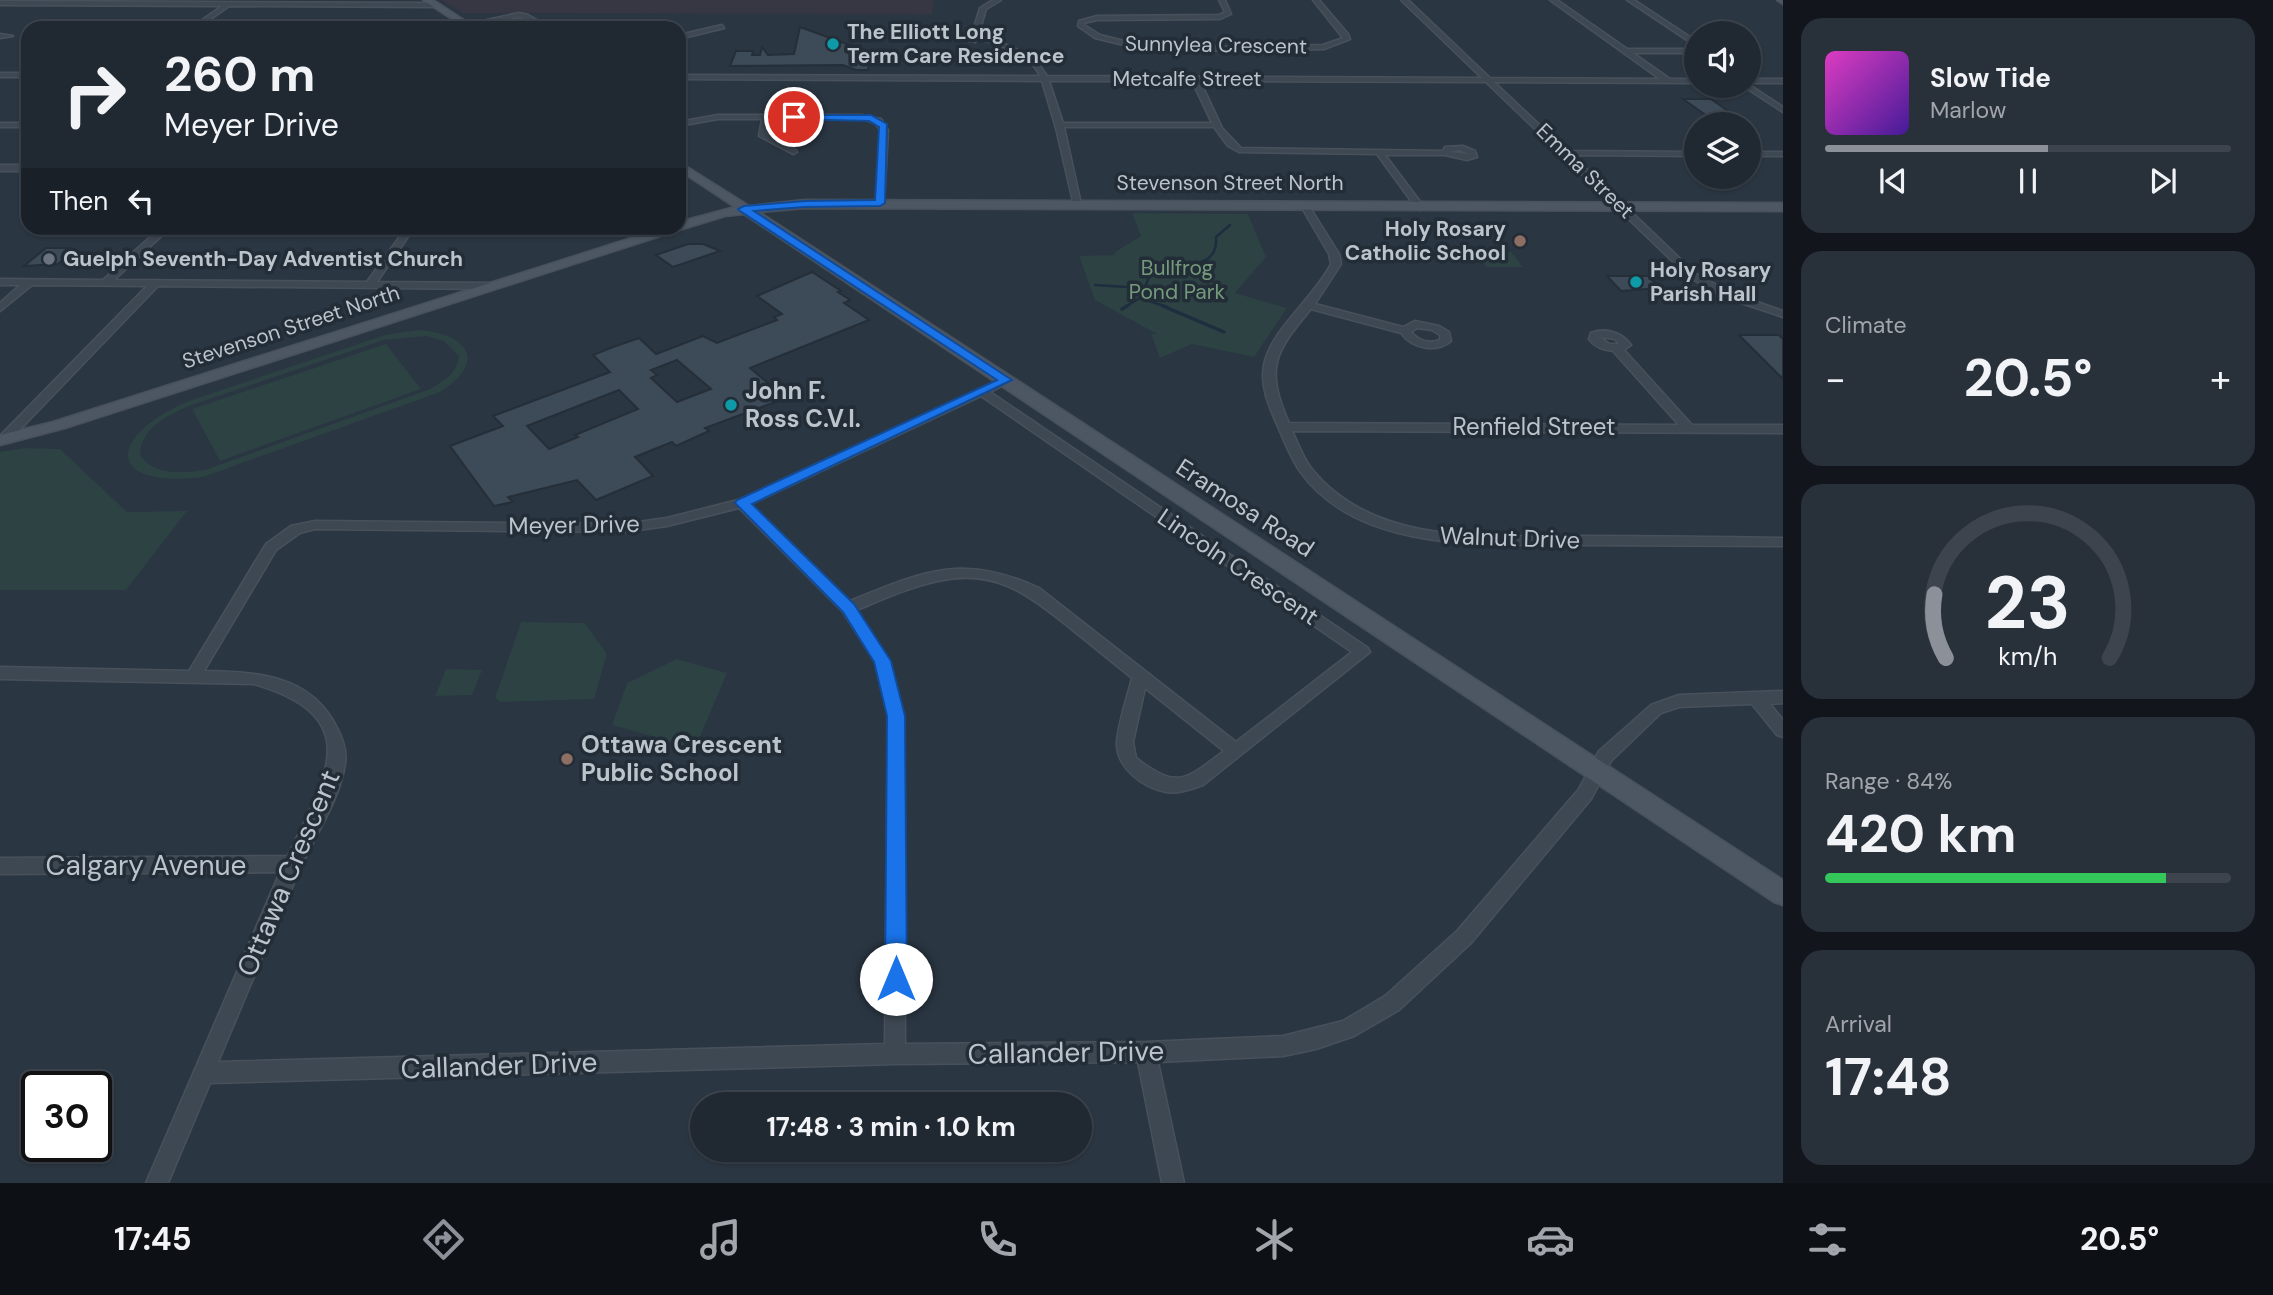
<!DOCTYPE html>
<html lang="en">
<head>
<meta charset="utf-8">
<style>
  :root { --surface:#202832; --page:#28303a; --text:#f1f3f6; --muted:#a2a6ac; --line:#3d444d; --accent:#8c9099 }
  body { margin:0; font-family:"DM Sans",sans-serif; background:var(--page); color:var(--text); height:100vh; display:flex; flex-direction:column; font-size:26px; white-space:nowrap }
  * { box-sizing:border-box; margin:0 }
  p { font-size:23px; color:var(--muted) }
  .icon { flex:none; width:38px; height:38px; fill:none; stroke:currentColor; stroke-width:2; stroke-linecap:round; stroke-linejoin:round }
  .map { position:relative; flex:1; overflow:hidden }
  .details { display:flex; flex-direction:column; gap:18px; padding:18px; background:#12161c; width:490px }
  .details>* { flex:none }
  .hud { position:absolute; left:21px; top:21px; width:665px; height:214px; border-radius:21px; box-shadow:0 2px 5px #0004,0 0 0 2px var(--line); background:#202832; color:var(--text); overflow:hidden }
  .fabs { position:absolute; left:1684px; top:21px; display:grid; gap:14px }
  .fabs a { display:grid; place-items:center; width:77px; height:77px; border-radius:50%; background:var(--surface); box-shadow:0 2px 5px #0004,0 0 0 2px var(--line); font-size:35px }
  .speed { position:absolute; left:21px; top:1071px; display:flex; gap:14px; font-size:35px; font-weight:700; text-align:center }
  .speed>* { display:grid; place-content:center; width:91px; height:91px; border-radius:50%; background:var(--surface); box-shadow:0 2px 5px #0004,0 0 0 2px var(--line); line-height:1 }
  .speed .limit { border:4px solid #111; border-radius:10px; background:#fff; color:#111 }
  .pin { position:absolute; display:grid; place-items:center; width:60px; height:60px; color:#fff; margin:-30px; border:4px solid #fff; border-radius:50%; box-shadow:0 2px 7px #0007 }
  .me { position:absolute; width:77px; margin:-38px; rotate:0deg; stroke-linejoin:round; filter:drop-shadow(0 0 5px #0008) }
  .turn { display:flex; align-items:center; gap:24px; height:147px; padding:0 28px; font-size:32px }
  .turn .icon { width:91px; height:91px; stroke-width:2.5 }
  .turn b { display:block; font-size:49px; line-height:60px }
  .then { display:flex; align-items:center; height:66px; padding:0 28px; background:#0003; gap:14px; font-size:26px }
  .big { font-size:52px; font-weight:700; line-height:1.1 }
  .details .widget { flex:1; display:flex; flex-direction:column; justify-content:center; gap:10px; min-width:0; padding:0 24px; border-radius:21px; background:var(--page) }
  .details .dial { align-items:center; gap:0 }
  .dial svg { height:182px; overflow:visible; fill:none; stroke:var(--line); stroke-width:7; stroke-linecap:round; text-anchor:middle }
  .dial text { fill:var(--text); stroke:none }
  .song { display:flex; align-items:center; gap:21px }
  .cover { width:84px; height:84px; border-radius:10px; background:linear-gradient(135deg,hsl(310 70% 55%),hsl(260 70% 35%)) }
  .played { height:7px; border-radius:4px; background:linear-gradient(90deg,var(--accent) 55%,var(--line) 55%) }
  .keys { display:flex; justify-content:space-around; direction:ltr }
  .heat { display:flex; justify-content:space-between; align-items:center; font-size:38px; direction:ltr }
  .charge { height:10px; border-radius:5px; background:linear-gradient(90deg,#34c759 84%,var(--line) 0) }
  .trip { position:absolute; left:690px; top:1092px; width:402px; height:70px; border-radius:35px; background:var(--surface); box-shadow:0 2px 5px #0004,0 0 0 2px var(--line); font-weight:700; line-height:70px; text-align:center }
  .tabs { display:flex; height:112px; justify-content:space-around; align-items:center; background:#0d1014; color:var(--muted) }
  .tabs .icon { width:49px; height:49px }
  .tabs .selected { color:var(--accent) }
  .tabs b { font-size:32px; color:var(--text) }
  main { display:flex; flex:1; min-height:0 }
  .map>svg:first-child { display:block }
</style>
</head>
<body>
<main>
<div class="map">
<svg width="1783" height="1183" viewBox="0 0 1783 1183">
  <rect width="100%" height="100%" fill="#2a3642"/>
  <path fill="#373643" d="M441,0H934L932,14L463,13Z"/>
  <path fill="#2c4243" fill-rule="evenodd" d="M1132,213L1248,214L1266,257L1235,293L1287,308L1254,357L1192,344L1160,358L1151,334H1157L1095,300L1079,256L1115,255V252L1141,236Z
    M1475,252H1511L1523,267H1486Z
    M418,330C467,333 489,361 440,392L203,477C108,489 104,439 186,402L385,335ZM426,336L444,341L459,356C457,373 444,381 430,389L205,470C183,473 153,476 140,454C141,428 168,415 189,406L384,340Z
    M386,344L421,389L220,461L192,409Z
    M25,448L60,449L127,512L187,511L126,590H0V452Z
    M521,622L585,623L607,654L594,699L501,702L495,698Z
    M677,659L727,673L697,744L690,747L612,725L627,683Z
    M446,669L482,670L472,695L435,696Z"/>
  <g fill="none" stroke-linecap="round" stroke-linejoin="round">
    <path stroke="#1d2e3f" stroke-width="2.5" d="M1095,285L1143,288
      M1140,298L1167,307
      M1125,307L1140,298L1151,273C1174,261 1219,274 1216,237L1230,225"/>
    <path stroke="#1d2e3f" stroke-width="3.5" d="M1163,306L1224,332
      M1122,309L1127,306"/>
  </g>
  <path fill="#3d4a57" stroke="#252f39" stroke-width="2" fill-rule="evenodd" d="M800,27L855,47L854,57H869L868,70H856L843,65L730,66L736,51H753L752,55H760L762,47L768,55L794,54Z
    M1683,99H1711L1742,121H1736L1740,124L1717,123Z
    M688,244H703L720,251L673,267L656,255Z
    M46,248H69L66,257L58,264L24,266Z
    M812,272L841,291L838,292L850,300L844,303L869,320L750,368L786,398L705,428L709,431L676,446L672,442L635,457L653,476L596,500L577,480L508,497L513,502L494,506L450,446L503,426L493,416L610,372L593,355L613,347L639,338L656,354L703,336L717,343L777,320L774,317L782,314L757,296ZM677,360L711,389L677,402L651,378L657,375L651,370ZM619,390L638,409L575,435L578,437L549,449L527,426Z
    M1607,276H1649L1659,288L1621,291Z
    M1739,335H1779L1783,339V379Z"/>
  <g fill="none" stroke-linecap="round" stroke-linejoin="round">
    <g stroke="#48515b" stroke-width="3">
      <path id="minor" d="M993,0H1001L986,9L979,33L1030,55L1036,60L1047,76L1482,78L1401,0H1408L1490,78L1660,79L1550,0H1557L1627,49H1696V53H1633L1670,79H1696V83L1494,82L1567,151L1696,152V156L1572,155L1695,273L1731,293L1783,311V317L1723,297L1689,277L1486,82L1200,81L1222,128L1241,148L1443,151L1445,147L1463,146L1475,151L1477,157L1467,160L1445,155H1385L1424,207L1420,210L1417,209L1377,154L1239,152L1228,146L1214,127H1064L1081,204L1074,206L1056,128L1042,81L679,79V75L1040,76C1029,51 1000,47 977,38L975,42L970,41L980,8ZM1049,81H1192L1212,123H1063ZM1459,150L1469,154L1450,152Z
        M1219,0H1225L1231,14L1220,19L1097,20L1084,23V25L1100,35L1124,41L1158,45L1234,47L1323,45L1343,38L1313,0H1319L1348,34L1350,39L1324,49L1234,51L1158,49L1124,45L1095,38L1078,26L1079,21L1097,16L1219,15L1225,12Z
        M1627,0H1634L1696,41V46Z
        M0,1L434,3L437,5L434,7L229,6L198,28H191L222,6L0,5Z
        M519,13L528,15L542,23L595,28L540,27L519,17L467,27L464,25Z
        M722,25L724,28L679,39V35Z
        M0,34L13,36L0,38Z
        M0,73H28V77H0Z
        M1748,79H1783V83H1748Z
        M1748,84L1783,107V112L1743,86Z
        M718,115H862L881,119L888,130L884,203L880,206L876,203L880,130L875,123L862,119H769L766,133L796,150L797,152L793,154L759,136L762,119H718L679,126V122Z
        M0,123H28V127H0Z
        M1748,152H1783V156H1748Z
        M0,165H28V171H0Z
        M1302,204L1309,206L1339,254L1341,264L1315,304L1403,327L1415,321L1439,326L1449,332L1451,341C1436,353 1413,349 1401,333L1311,309C1274,353 1265,368 1289,423L1679,425L1613,351C1603,350 1595,347 1589,339L1591,333C1607,327 1622,333 1631,345L1624,350L1692,425H1783V433L1292,431C1298,443 1303,458 1311,468C1375,549 1495,535 1586,536C1652,536 1717,537 1783,538V546C1717,546 1652,545 1586,545C1496,544 1358,556 1299,470C1292,459 1287,448 1282,436C1273,414 1259,390 1264,365C1271,329 1314,298 1331,264L1329,254L1301,206ZM1417,328L1432,330L1440,335V340C1429,344 1419,341 1411,332ZM1600,337L1615,339L1619,344H1609Z
        M160,228H170L114,280L367,282L406,228H414L377,282L491,283L496,286L491,289L158,286L7,443H0V436L147,286L32,285L0,311V303L20,285H0V279L103,280Z
        M1006,377L1012,380L1010,382L990,392L1368,648L1370,652L1203,785C1191,789 1179,794 1166,792C1143,788 1115,767 1117,741C1119,720 1127,698 1132,678C1111,661 1090,644 1069,627C1027,594 995,568 938,581C910,587 883,599 857,610L889,661L904,716L905,1044L1146,1042L1283,1036L1343,1021L1385,996L1457,931L1579,789L1599,751L1651,705L1679,695L1783,691V703L1770,704L1783,720V737L1777,735L1752,704L1679,707L1661,713L1611,761L1591,799L1471,943L1399,1010L1354,1036L1316,1049L1283,1056L1158,1062L1184,1183H1162L1138,1062L895,1064L210,1083L168,1183H146L280,872L0,874V858L288,856C323,780 370,718 254,684L0,679V667L189,671L266,544L291,526L315,521L624,524L667,518L738,500ZM981,396L1352,652L1236,742L1039,588C962,553 924,571 850,601L751,504ZM739,508L843,612L875,662L888,716L885,1044L218,1062C244,1000 270,938 297,876C312,839 339,803 345,764C347,751 343,739 337,728C311,674 256,672 204,671L276,550L300,533L315,529L624,532L667,526ZM1145,688L1224,751C1185,780 1178,790 1136,758L1133,742Z"/>
    </g>
    <g stroke="#48515b" stroke-width="3">
      <path id="secondary" d="M423,0H433L476,28H466Z
        M1777,0H1783V4Z
        M679,162L749,206L805,200L1783,203V211L805,208L759,212L1783,880V905L1774,902L744,214L725,216L679,230L65,428L0,445V435L53,422L663,228H679V222L735,207L679,170Z"/>
    </g>
    <use href="#minor" fill="#3e4852" fill-rule="evenodd"/>
    <use href="#secondary" fill="#4d5764" fill-rule="evenodd"/>
  </g>
  <path fill="#1a73e8" stroke="#114b97" stroke-width="2" d="M794,115H871L887,124L885,203L880,206L805,207L754,211L1012,380L752,504L854,604L891,661L905,716L907,979L903,986L896,989L888,986L885,979L887,716L874,662L843,612L735,503L737,500L997,380L740,211L738,209L744,206L805,201L875,200L879,127L869,121L791,119L790,117Z"/>
  <g fill="#0f9aa8" stroke="#232d37" stroke-width="2.5">
    <circle cx="833" cy="44" r="7"/>
    <circle cx="1636" cy="282" r="7"/>
    <circle cx="731" cy="405" r="7"/>
  </g>
  <g fill="#8d6e63" stroke="#232d37" stroke-width="2.5">
    <circle cx="1520" cy="241" r="7"/>
    <circle cx="567" cy="759" r="7"/>
  </g>
  <circle fill="#6b7280" stroke="#232d37" stroke-width="2.5" cx="49" cy="259" r="7"/>
  <g text-anchor="middle" stroke-width="7" stroke-linejoin="round" paint-order="stroke">
    <g font-size="21" font-weight="bold" fill="#bbc3cb" stroke="#232d37" text-anchor="start">
      <text x="847" y="39">The Elliott Long<tspan x="847" dy="24">Term Care Residence</tspan></text>
      <text x="1506" y="236" text-anchor="end">Holy Rosary<tspan x="1506" dy="24">Catholic School</tspan></text>
      <text x="63" y="266">Guelph Seventh-Day Adventist Church</text>
      <text x="1650" y="277">Holy Rosary<tspan x="1650" dy="24">Parish Hall</tspan></text>
    </g>
    <g font-size="21" fill="#bbc3cb" stroke="#232d37">
      <text transform="translate(1216 45) rotate(1)" y="7">Sunnylea Crescent</text>
      <text x="1187" y="86">Metcalfe Street</text>
      <text transform="translate(1585 171) rotate(44)" y="7">Emma Street</text>
      <text x="1230" y="190">Stevenson Street North</text>
      <text transform="translate(291 327) rotate(-18)" y="7">Stevenson Street North</text>
    </g>
    <g font-size="21" fill="#759a7b" stroke="#232d37">
      <text x="1177" y="275">Bullfrog<tspan x="1177" dy="24">Pond Park</tspan></text>
    </g>
    <g font-size="24" font-weight="bold" fill="#bbc3cb" stroke="#232d37" text-anchor="start">
      <text x="745" y="399">John F.<tspan x="745" dy="28">Ross C.V.I.</tspan></text>
      <text x="581" y="753">Ottawa Crescent<tspan x="581" dy="28">Public School</tspan></text>
    </g>
    <g font-size="24" fill="#bbc3cb" stroke="#232d37">
      <text x="1534" y="435">Renfield Street</text>
      <text transform="translate(1245 508) rotate(33)" y="8">Eramosa Road</text>
      <text transform="translate(574 525) rotate(-1)" y="8">Meyer Drive</text>
      <text transform="translate(1510 538) rotate(2)" y="8">Walnut Drive</text>
      <text transform="translate(1238 567) rotate(34)" y="8">Lincoln Crescent</text>
    </g>
    <g font-size="28" fill="#bbc3cb" stroke="#232d37">
      <text x="146" y="875">Calgary Avenue</text>
      <text transform="translate(288 873) rotate(-67)" y="10">Ottawa Crescent</text>
      <text transform="translate(1066 1052) rotate(-1)" y="10">Callander Drive</text>
      <text transform="translate(499 1065) rotate(-2)" y="10">Callander Drive</text>
    </g>
  </g>
</svg>
<div class="fabs">
<a><svg class="icon" aria-label="sound" viewBox="0 0 24 24"><path d="M4 9h4l5-4v14l-5-4H4zM17 9q2 3 0 6"/></svg></a>
<a><svg class="icon" aria-label="layers" viewBox="0 0 24 24"><path d="M12 4l9 5-9 5-9-5zM3 14l9 5 9-5"/></svg></a>
</div>
<div class="speed"><div class="limit">30</div></div>
<div class="pin" style="left:794px;top:117px;background:#d93025"><svg class="icon" aria-label="arrive" viewBox="0 0 24 24"><path d="M6 21V4h12l-3 4 3 4H6"/></svg></div>
<svg class="me" style="left:896px;top:979px" viewBox="-20 -20 40 40"><circle r="19" fill="#fff"/><path d="M0-13L10 11 0 6-10 11z" fill="#1a73e8"/></svg>
<div class="trip">17:48 · 3 min · 1.0 km</div>
<div class="hud">
<div class="turn"><svg class="icon" aria-label="right" viewBox="0 0 24 24"><path d="M7 20v-9h11M14 6l5 5-5 5"/></svg><div><b>260 m</b>Meyer Drive</div></div>
<div class="then">Then<svg class="icon" aria-label="left" viewBox="0 0 24 24"><path d="M17 20v-9H6M10 6l-5 5 5 5"/></svg></div>
</div>
</div>
<section class="details">
<div class="widget">
<div class="song"><i class="cover"></i><div><b>Slow Tide</b><p>Marlow</p></div></div>
<div class="played"></div>
<div class="keys"><svg class="icon" aria-label="previous" viewBox="0 0 24 24"><path d="M18 5L8 12l10 7zM5 5v14"/></svg><svg class="icon" aria-label="pause" viewBox="0 0 24 24"><path d="M8 5v14M16 5v14"/></svg><svg class="icon" aria-label="next" viewBox="0 0 24 24"><path d="M6 5l10 7-10 7zM19 5v14"/></svg></div>
</div>
<div class="widget"><p>Climate</p>
<div class="heat"><a>−</a><b class="big">20.5°</b><a>+</a></div>
</div>
<div class="widget dial"><svg viewBox="0 0 100 80">
<path d="M14 69A42 42 0 1 1 86 69"/>
<path d="M14 69A42 42 0 0 1 9 41" stroke="#8c9099"/>
<text x="50" y="56" font-size="32" font-weight="700">23</text>
<text x="50" y="72" font-size="11">km/h</text>
</svg></div>
<div class="widget"><p>Range · 84%</p><b class="big">420 km</b><div class="charge"></div></div>
<div class="widget"><p>Arrival</p><b class="big">17:48</b></div>
</section>
</main>
<nav class="tabs">
<b>17:45</b>
<svg class="icon selected" aria-label="directions" viewBox="0 0 24 24"><path d="M12 3l9 9-9 9-9-9zM9 14v-3h6M13 9l2 2-2 2"/></svg>
<svg class="icon" aria-label="music" viewBox="0 0 24 24"><path d="M9 18V5l10-2v13"/><circle cx="6" cy="18" r="3"/><circle cx="16" cy="16" r="3"/></svg>
<svg class="icon" aria-label="phone" viewBox="0 0 24 24"><path d="M5 4h4l2 5-3 2q2 4 5 5l2-3 5 2v4C11 20 4 13 5 4z"/></svg>
<svg class="icon" aria-label="climate" viewBox="0 0 24 24"><path d="M12 3v18M4 7l16 10M4 17L20 7"/></svg>
<svg class="icon" aria-label="car" viewBox="0 0 24 24"><path d="M5 17H2v-5l4-1 3-4h7l3 4 3 1v5h-3M9 17h6M6 11h13"/><circle cx="7" cy="17" r="2"/><circle cx="17" cy="17" r="2"/></svg>
<svg class="icon" aria-label="filters" viewBox="0 0 24 24"><path d="M4 7h16M4 17h16"/><circle cx="9" cy="7" r="2"/><circle cx="15" cy="17" r="2"/></svg>
<b>20.5°</b>
</nav>
</body>
</html>
